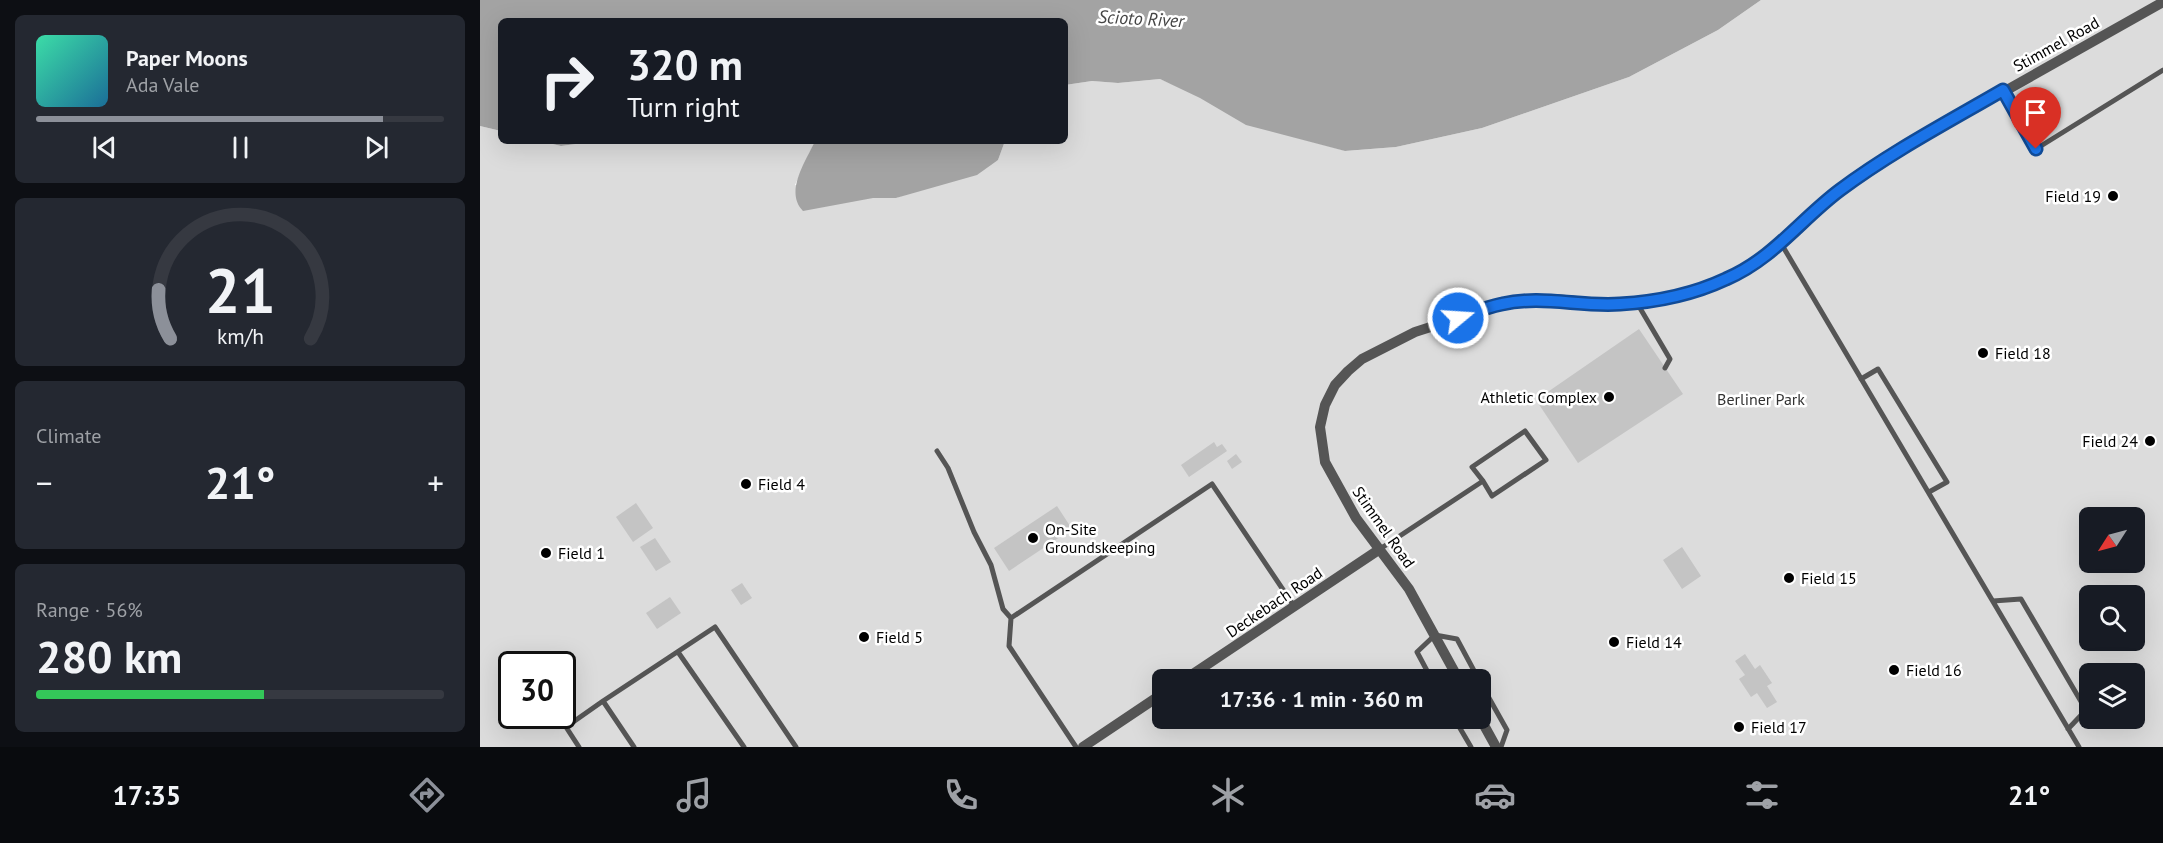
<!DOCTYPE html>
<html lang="en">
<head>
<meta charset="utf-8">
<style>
  :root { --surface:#171b24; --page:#242831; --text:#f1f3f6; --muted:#9ea1a6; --line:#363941; --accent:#8c9099 }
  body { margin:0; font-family:"PT Sans",sans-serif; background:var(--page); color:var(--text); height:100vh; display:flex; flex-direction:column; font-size:22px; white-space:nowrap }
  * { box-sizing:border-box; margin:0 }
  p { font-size:20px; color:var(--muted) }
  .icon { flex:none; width:33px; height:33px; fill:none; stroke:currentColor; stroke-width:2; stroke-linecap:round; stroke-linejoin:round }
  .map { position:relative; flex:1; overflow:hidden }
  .drawer { display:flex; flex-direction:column; gap:15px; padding:15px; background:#0d0f14; width:480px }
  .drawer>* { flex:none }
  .top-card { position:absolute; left:18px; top:18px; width:570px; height:126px; border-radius:9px; box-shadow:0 6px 24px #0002; background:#171b24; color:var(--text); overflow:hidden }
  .needle { width:39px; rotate:234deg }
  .fabs { position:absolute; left:1599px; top:507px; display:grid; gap:12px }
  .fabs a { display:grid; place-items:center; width:66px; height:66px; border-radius:9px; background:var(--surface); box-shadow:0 6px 24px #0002; font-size:30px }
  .speed { position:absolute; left:18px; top:651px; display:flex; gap:12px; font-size:30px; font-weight:700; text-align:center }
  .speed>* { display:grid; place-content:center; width:78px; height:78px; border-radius:50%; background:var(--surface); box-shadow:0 6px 24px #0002; line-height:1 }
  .speed .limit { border:3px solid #111; border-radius:9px; background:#fff; color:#111 }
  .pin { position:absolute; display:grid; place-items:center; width:51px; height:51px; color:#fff; margin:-62px -26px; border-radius:50% 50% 50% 0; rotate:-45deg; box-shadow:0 0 6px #0007 }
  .pin .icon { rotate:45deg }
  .me { position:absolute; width:66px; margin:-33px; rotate:72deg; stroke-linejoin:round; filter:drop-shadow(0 0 4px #0008) }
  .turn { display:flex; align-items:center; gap:21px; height:126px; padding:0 30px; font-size:27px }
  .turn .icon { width:78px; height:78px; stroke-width:2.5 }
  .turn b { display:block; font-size:42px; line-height:51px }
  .big { font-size:45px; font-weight:600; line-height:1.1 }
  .drawer .tile { flex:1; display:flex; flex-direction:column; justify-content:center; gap:9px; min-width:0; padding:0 21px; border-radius:9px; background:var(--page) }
  .drawer .dial { align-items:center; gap:0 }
  .dial svg { height:156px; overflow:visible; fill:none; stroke:var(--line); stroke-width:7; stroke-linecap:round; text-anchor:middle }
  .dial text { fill:var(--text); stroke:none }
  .song { display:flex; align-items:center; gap:18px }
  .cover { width:72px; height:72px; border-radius:9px; background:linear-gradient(135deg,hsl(160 70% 55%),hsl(200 70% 35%)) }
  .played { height:6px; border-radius:3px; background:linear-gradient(90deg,var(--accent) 85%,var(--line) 85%) }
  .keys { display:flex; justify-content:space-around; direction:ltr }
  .heat { display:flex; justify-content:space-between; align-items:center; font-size:33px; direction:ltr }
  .charge { height:9px; border-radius:4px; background:linear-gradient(90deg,#34c759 56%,var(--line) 0) }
  .trip { position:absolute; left:672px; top:669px; width:339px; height:60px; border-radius:9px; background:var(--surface); box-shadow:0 6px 24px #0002; font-weight:600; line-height:60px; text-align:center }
  .tab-bar { display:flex; height:96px; justify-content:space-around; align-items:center; background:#090b0e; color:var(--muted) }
  .tab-bar .icon { width:42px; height:42px }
  .tab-bar .on { color:var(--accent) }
  .tab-bar b { font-size:27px; color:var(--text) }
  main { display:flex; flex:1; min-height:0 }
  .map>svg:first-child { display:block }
</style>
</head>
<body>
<main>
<section class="drawer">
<div class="tile">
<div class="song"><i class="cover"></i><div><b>Paper Moons</b><p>Ada Vale</p></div></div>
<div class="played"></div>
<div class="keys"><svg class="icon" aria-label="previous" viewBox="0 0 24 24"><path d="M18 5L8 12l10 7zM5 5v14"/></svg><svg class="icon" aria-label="pause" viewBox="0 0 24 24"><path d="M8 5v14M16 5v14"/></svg><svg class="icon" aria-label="next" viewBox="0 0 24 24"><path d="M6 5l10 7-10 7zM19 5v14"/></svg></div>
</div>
<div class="tile dial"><svg viewBox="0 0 100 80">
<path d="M14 69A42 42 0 1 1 86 69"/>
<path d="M14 69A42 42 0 0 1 8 44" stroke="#8c9099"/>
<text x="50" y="56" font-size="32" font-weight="700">21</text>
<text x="50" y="72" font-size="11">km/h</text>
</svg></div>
<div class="tile"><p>Climate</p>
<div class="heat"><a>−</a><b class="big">21°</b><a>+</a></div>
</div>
<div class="tile"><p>Range · 56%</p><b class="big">280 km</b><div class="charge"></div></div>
</section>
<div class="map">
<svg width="1683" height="747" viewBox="0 0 1683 747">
  <rect width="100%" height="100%" fill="#fff"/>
  <path fill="#dcdcdc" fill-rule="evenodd" d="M1281,0H1683V747H0V126L21,131V141H60L81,146L118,141H335L315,185L393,198H416L518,160L525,141H585V85L612,81L638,83L680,79L818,138L866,151L916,147L1002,128L1149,77L1238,30ZM1610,518H1654V562H1610ZM1610,596H1654V640H1610ZM32,664H82V716H32ZM1610,674H1654V718H1610ZM682,680H1000V718H682Z"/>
  <path fill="#a3a3a3" d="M0,0H1281L1238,30L1149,77L1002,128L916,147L865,151L766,125L720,98L680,79L638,83L612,81L585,85V21H21V131L0,126Z
    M60,141H118L81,146Z
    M335,141H525L518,160L497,175L416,198H393L323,211C304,192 326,161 335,141Z"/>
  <path fill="#c4c4c4" d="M1159,329L1203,394L1098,463L1056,400Z
    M734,442L737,447L742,444L747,451L709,477L701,465Z
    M756,454L762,462L752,469L747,461Z
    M156,503L173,528L153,542L136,517Z
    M577,506L592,529L529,571L514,548Z
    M175,538L191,562L176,571L160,547Z
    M1202,547L1221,576L1202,589L1183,560Z
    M262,583L272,598L261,605L251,590Z
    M190,597L201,613L177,629L166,613Z
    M1265,654L1275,669L1280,665L1292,683L1287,686L1297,702L1287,708L1277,693L1271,697L1259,679L1265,675L1255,661Z"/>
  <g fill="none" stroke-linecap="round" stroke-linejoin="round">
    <path stroke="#555" stroke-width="5" d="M1523,90L1556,149L1683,70
      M1302,245L1599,747
      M1157,303L1190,359L1185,368
      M1381,379L1398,369L1467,482L1449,492
      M457,451L468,468L494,532L511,565L523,609L531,618
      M900,549L1003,481L1012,496L1066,460L1045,431L992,467L1003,481
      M1513,601L1541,599L1606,710L1588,729
      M198,652L264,747
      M952,680L937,652L955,635L977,639L999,680
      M1000,682L1027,730L1021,747
      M974,718L991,747
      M99,747L86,727L123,701
      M154,747L123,701L235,627L316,747
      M596,747L529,646L531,618L732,484L814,606"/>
    <path stroke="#555" stroke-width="10" d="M704,680L900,549
      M979,680L929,589L876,518L845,462L840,427L845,405L855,385L868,371L882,359L935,332L1022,304L1075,299L1139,305L1196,296L1247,279L1302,244L1359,191L1422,149L1683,2
      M1000,718L1016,747
      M603,747L682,694"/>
  </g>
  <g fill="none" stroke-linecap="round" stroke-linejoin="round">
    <g stroke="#114b97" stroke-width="15">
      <path id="route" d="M978,318C992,313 1007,307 1022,304C1062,295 1100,307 1140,304C1175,302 1214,294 1246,279C1293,259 1321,219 1360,190C1411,152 1468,122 1523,90L1556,149"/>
    </g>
    <use href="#route" stroke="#1a73e8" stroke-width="10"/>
  </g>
  <g fill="#000" stroke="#fff" stroke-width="2">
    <circle cx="1633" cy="196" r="6"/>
    <circle cx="1503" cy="353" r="6"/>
    <circle cx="1129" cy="397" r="6"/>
    <circle cx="1670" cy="441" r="6"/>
    <circle cx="266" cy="484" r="6"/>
    <circle cx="553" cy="538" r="6"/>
    <circle cx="66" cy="553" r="6"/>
    <circle cx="1309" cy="578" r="6"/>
    <circle cx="384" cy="637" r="6"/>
    <circle cx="1134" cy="642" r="6"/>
    <circle cx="1414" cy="670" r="6"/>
    <circle cx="1259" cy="727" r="6"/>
  </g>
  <g text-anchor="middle" stroke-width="5" stroke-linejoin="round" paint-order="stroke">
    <g font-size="16" fill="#000" stroke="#fff">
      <text transform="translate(1576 44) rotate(-29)" y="6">Stimmel Road</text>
      <text transform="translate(904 527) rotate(55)" y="6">Stimmel Road</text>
      <text transform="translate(794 602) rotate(-34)" y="6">Deckebach Road</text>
    </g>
    <g font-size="16" fill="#000" stroke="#fff" text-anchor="start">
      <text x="1621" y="202" text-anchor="end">Field 19</text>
      <text x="1515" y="359">Field 18</text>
      <text x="1117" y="403" text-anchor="end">Athletic Complex</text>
      <text x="1658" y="447" text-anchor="end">Field 24</text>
      <text x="278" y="490">Field 4</text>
      <text x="565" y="535">On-Site<tspan x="565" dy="18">Groundskeeping</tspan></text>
      <text x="78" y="559">Field 1</text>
      <text x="1321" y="584">Field 15</text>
      <text x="396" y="643">Field 5</text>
      <text x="1146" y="648">Field 14</text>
      <text x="1426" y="676">Field 16</text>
      <text x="1271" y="733">Field 17</text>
    </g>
    <g font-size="16" fill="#333" stroke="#fff">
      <text x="1281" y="405">Berliner Park</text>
    </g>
    <g font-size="18" font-style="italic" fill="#444" stroke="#fff">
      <text transform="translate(661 19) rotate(3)" y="6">Scioto River</text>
    </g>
  </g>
</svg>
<div class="fabs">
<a><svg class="needle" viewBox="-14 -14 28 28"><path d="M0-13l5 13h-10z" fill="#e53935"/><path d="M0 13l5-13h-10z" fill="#9ea1a6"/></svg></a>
<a><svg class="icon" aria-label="search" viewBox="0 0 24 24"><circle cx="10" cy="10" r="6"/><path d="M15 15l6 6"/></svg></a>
<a><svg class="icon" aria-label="layers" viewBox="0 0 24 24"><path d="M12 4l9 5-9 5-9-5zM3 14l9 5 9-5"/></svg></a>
</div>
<div class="speed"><div class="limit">30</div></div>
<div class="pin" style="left:1556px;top:149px;background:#d93025"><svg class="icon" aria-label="arrive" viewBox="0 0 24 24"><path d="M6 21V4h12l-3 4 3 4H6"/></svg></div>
<svg class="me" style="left:978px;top:318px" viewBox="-20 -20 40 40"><circle r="17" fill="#1a73e8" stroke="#fff" stroke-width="3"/><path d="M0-11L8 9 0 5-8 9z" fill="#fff"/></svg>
<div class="trip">17:36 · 1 min · 360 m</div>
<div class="top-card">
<div class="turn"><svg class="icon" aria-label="right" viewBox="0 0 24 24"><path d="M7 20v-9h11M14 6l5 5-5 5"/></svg><div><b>320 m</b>Turn right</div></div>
</div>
</div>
</main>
<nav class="tab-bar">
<b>17:35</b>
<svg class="icon on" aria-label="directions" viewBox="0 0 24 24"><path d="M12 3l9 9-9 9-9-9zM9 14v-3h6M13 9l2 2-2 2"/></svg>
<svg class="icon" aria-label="music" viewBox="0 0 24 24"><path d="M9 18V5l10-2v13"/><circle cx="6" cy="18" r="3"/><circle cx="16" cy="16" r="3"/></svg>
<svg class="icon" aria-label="phone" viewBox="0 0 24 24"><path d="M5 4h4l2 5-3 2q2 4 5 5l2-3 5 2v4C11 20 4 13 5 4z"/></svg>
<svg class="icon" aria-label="climate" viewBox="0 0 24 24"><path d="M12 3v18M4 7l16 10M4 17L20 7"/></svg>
<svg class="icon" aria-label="car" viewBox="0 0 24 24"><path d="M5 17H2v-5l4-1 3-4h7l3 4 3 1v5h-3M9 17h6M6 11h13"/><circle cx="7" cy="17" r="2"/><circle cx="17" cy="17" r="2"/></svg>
<svg class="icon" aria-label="filters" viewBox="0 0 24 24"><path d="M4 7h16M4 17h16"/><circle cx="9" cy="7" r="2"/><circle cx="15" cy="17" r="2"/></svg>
<b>21°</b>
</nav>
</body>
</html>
